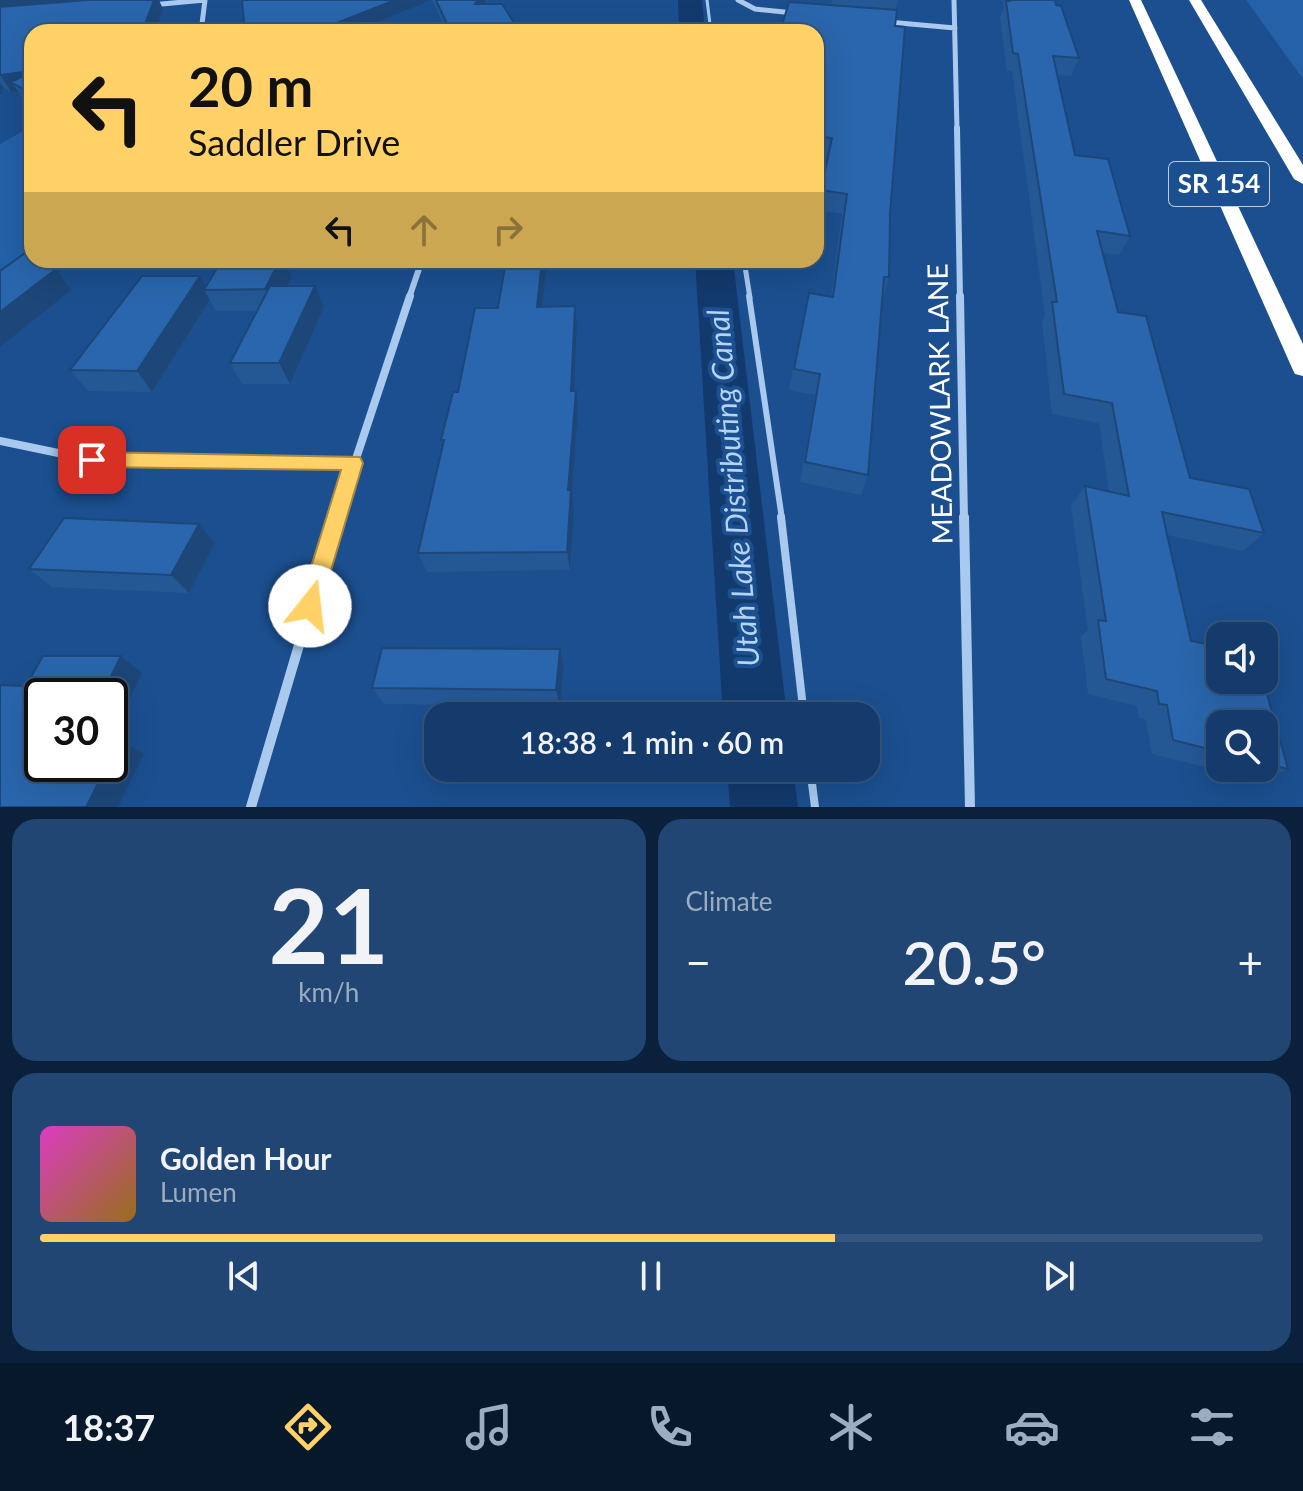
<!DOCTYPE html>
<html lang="en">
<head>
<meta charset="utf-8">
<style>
  :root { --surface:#143b6b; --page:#214673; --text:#f1f3f6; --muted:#9dadc1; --line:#33557e; --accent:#ffd166 }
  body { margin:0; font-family:Lato,sans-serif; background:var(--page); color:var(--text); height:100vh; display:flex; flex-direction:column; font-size:30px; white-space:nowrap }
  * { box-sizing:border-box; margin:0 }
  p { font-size:26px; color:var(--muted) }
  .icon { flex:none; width:44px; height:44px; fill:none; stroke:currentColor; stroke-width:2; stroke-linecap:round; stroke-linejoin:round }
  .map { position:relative; height:807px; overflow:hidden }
  .details { display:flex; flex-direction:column; gap:12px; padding:12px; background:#0b203b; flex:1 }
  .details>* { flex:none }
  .top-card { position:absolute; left:24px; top:24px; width:800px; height:244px; border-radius:24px; box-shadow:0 8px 32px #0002,0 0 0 2px var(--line); background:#ffd166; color:#111; overflow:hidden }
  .tools { position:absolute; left:1206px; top:622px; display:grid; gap:16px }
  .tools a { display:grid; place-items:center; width:72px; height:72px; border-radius:16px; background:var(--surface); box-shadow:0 8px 32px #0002,0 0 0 2px var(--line); font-size:40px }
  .speed { position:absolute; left:24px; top:678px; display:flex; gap:16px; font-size:40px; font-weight:700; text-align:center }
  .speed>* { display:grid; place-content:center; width:104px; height:104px; border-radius:50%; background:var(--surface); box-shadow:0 8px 32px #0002,0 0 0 2px var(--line); line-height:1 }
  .speed .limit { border:4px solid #111; border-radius:12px; background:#fff; color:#111 }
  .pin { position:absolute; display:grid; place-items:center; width:68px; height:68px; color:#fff; margin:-34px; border-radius:16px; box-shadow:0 4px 12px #0006 }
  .me { position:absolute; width:88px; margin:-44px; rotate:16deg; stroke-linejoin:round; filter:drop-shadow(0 0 6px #0008) }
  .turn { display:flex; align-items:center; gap:28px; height:168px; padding:0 32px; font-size:36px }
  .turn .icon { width:104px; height:104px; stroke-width:2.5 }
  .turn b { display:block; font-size:56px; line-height:68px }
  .lanes { display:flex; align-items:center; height:76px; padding:0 32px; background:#0003; justify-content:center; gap:40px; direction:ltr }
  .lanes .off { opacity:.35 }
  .big { font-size:60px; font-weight:600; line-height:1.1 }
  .details .card { flex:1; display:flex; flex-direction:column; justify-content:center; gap:12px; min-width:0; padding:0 28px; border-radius:24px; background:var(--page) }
  .details .dial { align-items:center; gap:0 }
  .dial b { font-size:104px; line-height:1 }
  .song { display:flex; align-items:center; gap:24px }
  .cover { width:96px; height:96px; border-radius:12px; background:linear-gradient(135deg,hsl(310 70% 55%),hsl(40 70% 35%)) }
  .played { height:8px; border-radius:4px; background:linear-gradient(90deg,var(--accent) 65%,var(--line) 65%) }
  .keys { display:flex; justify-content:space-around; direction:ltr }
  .heat { display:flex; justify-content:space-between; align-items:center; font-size:44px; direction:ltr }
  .details .tiles { flex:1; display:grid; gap:12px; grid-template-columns:1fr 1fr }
  .card:last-child { grid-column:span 2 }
  .trip { position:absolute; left:424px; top:702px; width:456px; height:80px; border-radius:24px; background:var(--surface); box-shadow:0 8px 32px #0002,0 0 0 2px var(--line); font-weight:600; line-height:80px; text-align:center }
  .tab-bar { display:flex; height:128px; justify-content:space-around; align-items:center; background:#08182b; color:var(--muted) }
  .tab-bar .icon { width:56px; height:56px }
  .tab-bar .selected { color:var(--accent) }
  .tab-bar b { font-size:36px; color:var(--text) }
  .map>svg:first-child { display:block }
</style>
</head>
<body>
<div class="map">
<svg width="1303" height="807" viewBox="0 0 1303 807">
  <rect width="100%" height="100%" fill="#1b4f8f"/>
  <path fill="#2461a8" d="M1246,0H1303V79Z
    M32,126V260L0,293V144Z"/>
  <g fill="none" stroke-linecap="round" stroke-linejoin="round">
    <path fill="#123a6d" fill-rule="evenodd" d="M678,0H702L705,32H679Z
      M695,260H733L787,716H723Z
      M727,768H793L798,807H730Z"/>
    <path stroke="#a9c9ee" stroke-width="3" d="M707,0L711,32"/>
    <path stroke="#a9c9ee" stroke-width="5" d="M744,260L750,298"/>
    <path stroke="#a9c9ee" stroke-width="6" d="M749,296L782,519"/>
    <path stroke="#a9c9ee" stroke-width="8" d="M781,517L804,716
      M810,768L815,807"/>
    <path stroke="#a9c9ee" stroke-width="5" d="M738,0L755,9L794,13
      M954,0L957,130
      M151,5L205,0L201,32
      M888,22L955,28"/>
    <path stroke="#a9c9ee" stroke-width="6" d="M957,128L960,298
      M409,298L422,260"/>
    <path stroke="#a9c9ee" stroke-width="8" d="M960,296L964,519
      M0,441L92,460L353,463
      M336,519L410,296"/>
    <path stroke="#a9c9ee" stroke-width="10" d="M964,517L970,807
      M251,807L337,517"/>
    <path fill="#fff" fill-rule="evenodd" d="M1129,0H1141L1303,344V376L1295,374L1292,368Z
      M1189,0H1201L1303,165V184L1294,179Z"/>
  </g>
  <path fill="#245895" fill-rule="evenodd" d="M0,0L163,9L32,32V104L22,98L18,91L11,92L3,87L2,94H0Z
    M432,0H486L484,4L445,28Z
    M832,0H898L895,10L889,277L883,298L868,475L861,495L800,482L815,395L789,390L809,293L831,297L842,214L817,210L828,157L816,156V32L831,5Z
    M1002,0H1055L1056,5L1061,6L1079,58L1071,76L1057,75L1075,155L1108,159L1130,236L1119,255L1103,253L1118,312L1146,316L1190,478L1249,489L1264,533L1243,551L1167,535L1191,641L1220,647V680H1263L1288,769L1261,781L1152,754L1146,720L1139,718L1137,706L1088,694L1081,636L1088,630L1071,506L1085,486L1109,492L1099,423L1052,414L1042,322L1045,315L1012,71H1007L1000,17L1004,8ZM1220,724H1264V768H1220Z
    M222,260H284L292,277L287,286L324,307L290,384H242L230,363L257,311H216L210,301L152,392L88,391L70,370L206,287Z
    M547,260L542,307L577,327L574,391L578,412L572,493L574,509L570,570L427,572L418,553L443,445L441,440L458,392L498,308Z
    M199,524L215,543L189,593L52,587L29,569Z
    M560,649L564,666L560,706L384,704L372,688Z"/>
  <path fill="#1d4779" d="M0,0H142L0,12Z
    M154,0H159L163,9L155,32H142Z
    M395,0H431L353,32H314Z
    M477,0H486L477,18L475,4Z
    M32,71V89L11,82L18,91L11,92L1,76Z
    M0,83L3,87L2,94H0Z
    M280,260H284L292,277L276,310L265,289Z
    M542,260H547L540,328L537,307Z
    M56,269L71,290L0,347V312Z
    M200,276L208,290H204L210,300L152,392L137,371Z
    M315,286L324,307L290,384L279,363Z
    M575,306L577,327L573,412L571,391Z
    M576,391L578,412L572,493L574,509L570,570L567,552L568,490Z
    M199,524L215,543L189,593L171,575Z
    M560,649L564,666L560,706L556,690Z
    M121,656L142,673L110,742V696H101Z
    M120,740L144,754L118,807H86L108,764H110V760Z"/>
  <path fill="#2a66ad" stroke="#1d4779" stroke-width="2" d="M88,0H154L142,32H32V71L0,75V7Z
    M242,0H395L314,32H245Z
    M436,0H477L475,4H502L520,32H437L448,26Z
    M1010,0H1055L1056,5L1061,6L1079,58L1053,56L1075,155L1108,159L1130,236L1097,231L1118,312L1146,316L1190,478L1249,489L1264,533L1162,512L1191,641L1220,647V680H1263L1288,769L1264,763V724H1220V752L1173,740L1167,705L1159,704L1157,691L1106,679L1098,620L1106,621L1085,486L1129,496L1112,403L1064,394L1052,302H1057L1018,54L1013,53L1006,1H1010Z
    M789,2L897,10L895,26L905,27L890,214L889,277H884L868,475L805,462L820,374L794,369L809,293L833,297L847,194L821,190L832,138L816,136V32H780Z
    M32,72V94L11,82Z
    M32,248V260H48L56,269L0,312V271Z
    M222,260H280L265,289L204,290Z
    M506,260H542L537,307L575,306L571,391H576L568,490H571L567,552L418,553L444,440H441L453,392H458L475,308H498Z
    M142,276H200L137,371L70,370Z
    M270,286H315L279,363H230Z
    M64,518L199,524L171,575L29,569Z
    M382,648L560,649L556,690L372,688Z
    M43,656H121L101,696H42V764H108L86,807H0V685L26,686Z
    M110,739L120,740L110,760Z"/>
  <path fill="#ffd166" stroke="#a68842" stroke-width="2" d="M92,452L360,457L363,463L318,614L310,617L302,614L299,606L341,470L92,467L85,465L82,460L85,454Z"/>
  <g text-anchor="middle" stroke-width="8" stroke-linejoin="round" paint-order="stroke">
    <rect fill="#1b4f8f" stroke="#bbcadd" stroke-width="2" x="1169" y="162" width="100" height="44" rx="6"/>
    <g font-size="26" font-weight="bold" fill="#fff">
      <text x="1219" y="193">SR 154</text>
    </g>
    <g font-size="28" fill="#fff" stroke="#1b4f8f">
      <text transform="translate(940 404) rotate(-91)" y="10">MEADOWLARK LANE</text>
    </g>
    <g font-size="30" font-style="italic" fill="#b5d3f5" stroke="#1b4f8f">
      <text transform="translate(734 488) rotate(-95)" y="10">Utah Lake Distributing Canal</text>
    </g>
  </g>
</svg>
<div class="tools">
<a><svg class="icon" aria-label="sound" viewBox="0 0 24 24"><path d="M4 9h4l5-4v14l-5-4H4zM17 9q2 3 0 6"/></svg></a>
<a><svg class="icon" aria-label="search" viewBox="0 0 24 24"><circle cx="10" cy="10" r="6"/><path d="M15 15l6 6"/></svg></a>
</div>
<div class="speed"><div class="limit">30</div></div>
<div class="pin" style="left:92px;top:460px;background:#d93025"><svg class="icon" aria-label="arrive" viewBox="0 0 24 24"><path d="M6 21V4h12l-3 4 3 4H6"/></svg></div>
<svg class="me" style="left:310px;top:606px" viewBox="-20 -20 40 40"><circle r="19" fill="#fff"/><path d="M0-13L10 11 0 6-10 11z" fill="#ffd166"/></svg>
<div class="trip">18:38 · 1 min · 60 m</div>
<div class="top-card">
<div class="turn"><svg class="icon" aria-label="left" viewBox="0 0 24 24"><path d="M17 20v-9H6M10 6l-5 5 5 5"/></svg><div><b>20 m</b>Saddler Drive</div></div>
<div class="lanes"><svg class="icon" aria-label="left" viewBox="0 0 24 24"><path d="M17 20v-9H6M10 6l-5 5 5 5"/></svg><svg class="icon off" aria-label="ahead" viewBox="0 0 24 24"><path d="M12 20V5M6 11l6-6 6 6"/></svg><svg class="icon off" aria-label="right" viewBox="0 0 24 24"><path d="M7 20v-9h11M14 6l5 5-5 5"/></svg></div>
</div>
</div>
<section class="details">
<div class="tiles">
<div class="card dial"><b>21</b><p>km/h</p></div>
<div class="card"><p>Climate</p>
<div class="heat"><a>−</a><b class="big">20.5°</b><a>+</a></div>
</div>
<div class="card">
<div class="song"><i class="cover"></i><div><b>Golden Hour</b><p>Lumen</p></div></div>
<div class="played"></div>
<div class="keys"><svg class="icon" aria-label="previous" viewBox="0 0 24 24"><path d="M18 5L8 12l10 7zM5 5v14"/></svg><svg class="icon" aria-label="pause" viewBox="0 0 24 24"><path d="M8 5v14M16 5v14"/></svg><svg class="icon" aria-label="next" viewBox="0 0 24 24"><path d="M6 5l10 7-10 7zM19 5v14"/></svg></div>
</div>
</div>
</section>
<nav class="tab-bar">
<b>18:37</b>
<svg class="icon selected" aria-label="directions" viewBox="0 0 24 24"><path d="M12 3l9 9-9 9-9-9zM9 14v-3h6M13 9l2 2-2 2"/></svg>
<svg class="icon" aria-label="music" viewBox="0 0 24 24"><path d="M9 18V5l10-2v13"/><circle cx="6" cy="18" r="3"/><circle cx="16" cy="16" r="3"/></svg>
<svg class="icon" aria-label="phone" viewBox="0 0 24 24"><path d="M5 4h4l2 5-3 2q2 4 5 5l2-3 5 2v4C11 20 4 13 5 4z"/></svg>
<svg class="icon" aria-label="climate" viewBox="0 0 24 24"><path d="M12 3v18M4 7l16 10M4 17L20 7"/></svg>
<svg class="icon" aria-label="car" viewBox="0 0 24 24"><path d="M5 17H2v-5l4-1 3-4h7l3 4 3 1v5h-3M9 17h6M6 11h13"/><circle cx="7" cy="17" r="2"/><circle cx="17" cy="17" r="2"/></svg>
<svg class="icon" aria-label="filters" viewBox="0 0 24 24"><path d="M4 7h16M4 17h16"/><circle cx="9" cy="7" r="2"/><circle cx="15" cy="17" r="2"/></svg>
</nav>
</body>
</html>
